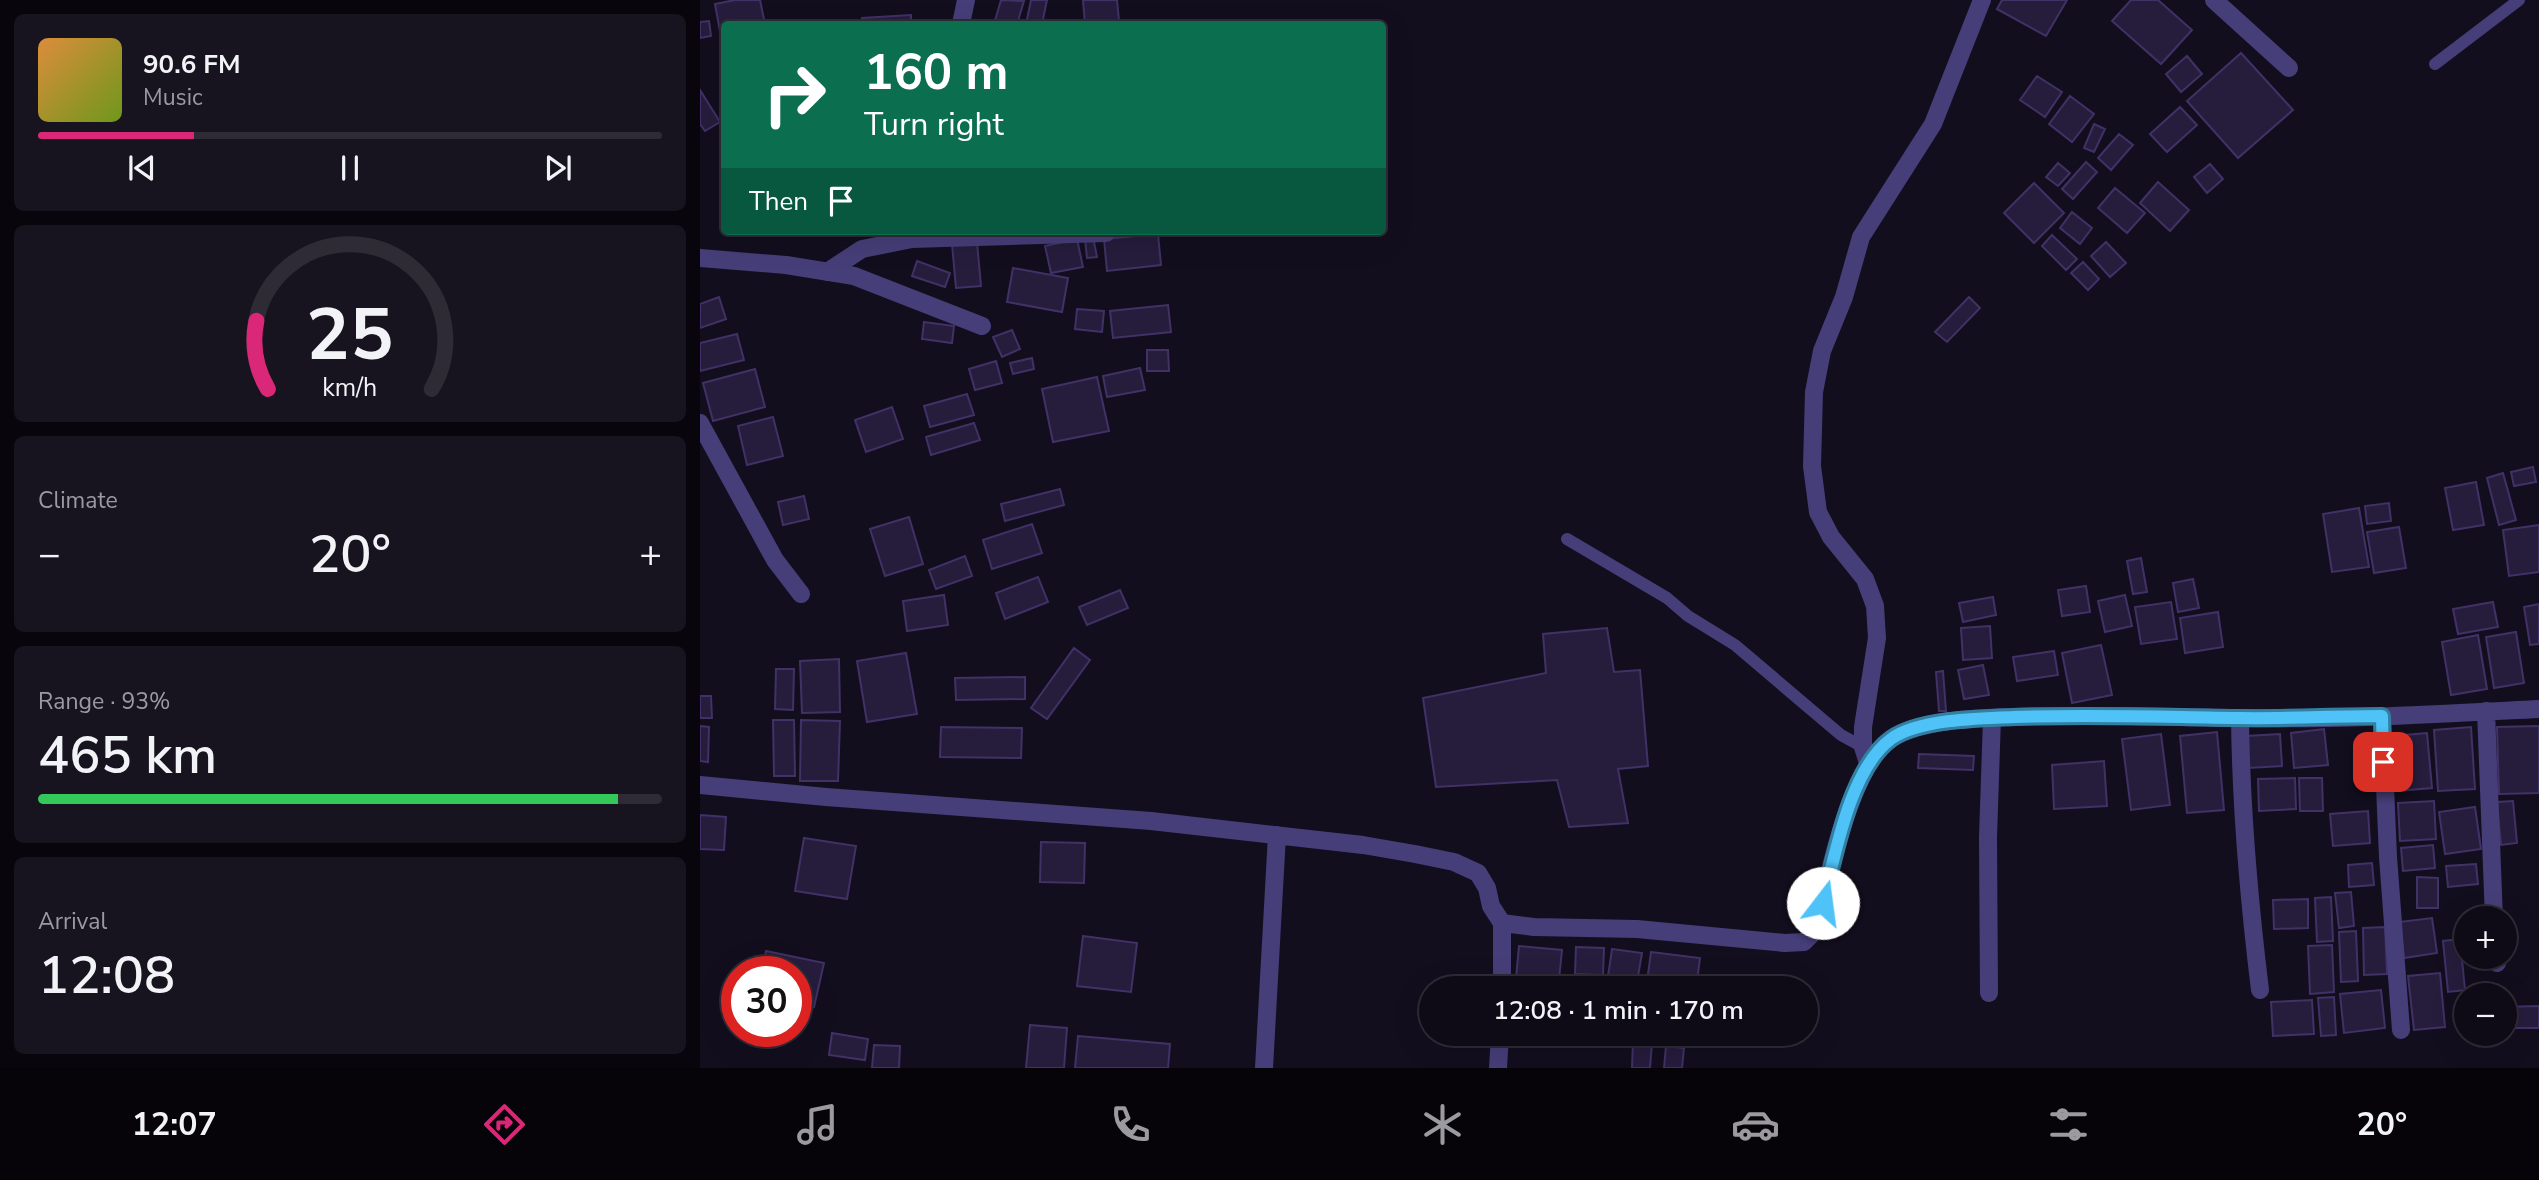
<!DOCTYPE html>
<html lang="en">
<head>
<meta charset="utf-8">
<style>
  :root { --surface:#0e0a16; --page:#17131f; --text:#f1f3f6; --muted:#9b9aa1; --line:#2e2b35; --accent:#db2777 }
  body { margin:0; font-family:"Nunito Sans",sans-serif; background:var(--page); color:var(--text); height:100vh; display:flex; flex-direction:column; font-size:26px; white-space:nowrap }
  * { box-sizing:border-box; margin:0 }
  p { font-size:23px; color:var(--muted) }
  .icon { flex:none; width:38px; height:38px; fill:none; stroke:currentColor; stroke-width:2; stroke-linecap:round; stroke-linejoin:round }
  .map { position:relative; flex:1; overflow:hidden }
  .details { display:flex; flex-direction:column; gap:14px; padding:14px; background:#08060c; width:700px }
  .details>* { flex:none }
  .guide { position:absolute; left:21px; top:21px; width:665px; height:214px; border-radius:7px; box-shadow:0 7px 28px #0002,0 0 0 2px var(--line); background:#0b6e4f; color:#fff; overflow:hidden }
  .fabs { position:absolute; left:1754px; top:906px; display:grid; gap:14px }
  .fabs a { display:grid; place-items:center; width:63px; height:63px; border-radius:50%; background:var(--surface); box-shadow:0 7px 28px #0002,0 0 0 2px var(--line); font-size:35px }
  .speed { position:absolute; left:21px; top:956px; display:flex; gap:14px; font-size:35px; font-weight:700; text-align:center }
  .speed>* { display:grid; place-content:center; width:91px; height:91px; border-radius:50%; background:var(--surface); box-shadow:0 7px 28px #0002,0 0 0 2px var(--line); line-height:1 }
  .speed .limit { border:10px solid #d22; background:#fff; color:#111 }
  .pin { position:absolute; display:grid; place-items:center; width:60px; height:60px; color:#fff; margin:-30px; border-radius:14px; box-shadow:0 4px 10px #0006 }
  .me { position:absolute; width:77px; margin:-38px; rotate:15deg; stroke-linejoin:round; filter:drop-shadow(0 0 5px #0008) }
  .turn { display:flex; align-items:center; gap:24px; height:147px; padding:0 28px; font-size:32px }
  .turn .icon { width:91px; height:91px; stroke-width:2.5 }
  .turn b { display:block; font-size:49px; line-height:60px }
  .then { display:flex; align-items:center; height:66px; padding:0 28px; background:#0003; gap:14px; font-size:26px }
  .big { font-size:52px; font-weight:600; line-height:1.1 }
  .details .card { flex:1; display:flex; flex-direction:column; justify-content:center; gap:10px; min-width:0; padding:0 24px; border-radius:10px; background:var(--page) }
  .details .dial { align-items:center; gap:0 }
  .dial svg { height:182px; overflow:visible; fill:none; stroke:var(--line); stroke-width:7; stroke-linecap:round; text-anchor:middle }
  .dial text { fill:var(--text); stroke:none }
  .song { display:flex; align-items:center; gap:21px }
  .cover { width:84px; height:84px; border-radius:10px; background:linear-gradient(135deg,hsl(30 70% 55%),hsl(80 70% 35%)) }
  .played { height:7px; border-radius:4px; background:linear-gradient(90deg,var(--accent) 25%,var(--line) 25%) }
  .keys { display:flex; justify-content:space-around; direction:ltr }
  .heat { display:flex; justify-content:space-between; align-items:center; font-size:38px; direction:ltr }
  .charge { height:10px; border-radius:5px; background:linear-gradient(90deg,#34c759 93%,var(--line) 0) }
  .trip { position:absolute; left:719px; top:976px; width:399px; height:70px; border-radius:35px; background:var(--surface); box-shadow:0 7px 28px #0002,0 0 0 2px var(--line); font-weight:600; line-height:70px; text-align:center }
  .menu { display:flex; height:112px; justify-content:space-around; align-items:center; background:#060409; color:var(--muted) }
  .menu .icon { width:49px; height:49px }
  .menu .active { color:var(--accent) }
  .menu b { font-size:32px; color:var(--text) }
  main { display:flex; flex:1; min-height:0 }
  .map>svg:first-child { display:block }
</style>
</head>
<body>
<main>
<section class="details">
<div class="card">
<div class="song"><i class="cover"></i><div><b>90.6 FM</b><p>Music</p></div></div>
<div class="played"></div>
<div class="keys"><svg class="icon" aria-label="previous" viewBox="0 0 24 24"><path d="M18 5L8 12l10 7zM5 5v14"/></svg><svg class="icon" aria-label="pause" viewBox="0 0 24 24"><path d="M8 5v14M16 5v14"/></svg><svg class="icon" aria-label="next" viewBox="0 0 24 24"><path d="M6 5l10 7-10 7zM19 5v14"/></svg></div>
</div>
<div class="card dial"><svg viewBox="0 0 100 80">
<path d="M14 69A42 42 0 1 1 86 69"/>
<path d="M14 69A42 42 0 0 1 9 39" stroke="#db2777"/>
<text x="50" y="56" font-size="32" font-weight="700">25</text>
<text x="50" y="72" font-size="11">km/h</text>
</svg></div>
<div class="card"><p>Climate</p>
<div class="heat"><a>−</a><b class="big">20°</b><a>+</a></div>
</div>
<div class="card"><p>Range · 93%</p><b class="big">465 km</b><div class="charge"></div></div>
<div class="card"><p>Arrival</p><b class="big">12:08</b></div>
</section>
<div class="map">
<svg width="1839" height="1068" viewBox="0 0 1839 1068">
  <rect width="100%" height="100%" fill="#120e1e"/>
  <path fill="#261c3c" stroke="#413166" stroke-width="2" d="M35,0H60L65,24H24V36L21,37L15,4Z
    M301,0L324,1L317,24H294Z
    M331,0H347L342,24H326Z
    M383,0H417L419,21L385,24Z
    M1302,0H1367L1346,36L1297,9Z
    M1431,0H1458L1492,30L1461,64L1412,21Z
    M211,15V24H162V18Z
    M9,21L11,36L0,38V22Z
    M1541,53L1593,110L1538,158L1487,101Z
    M1487,56L1502,74L1481,92L1466,74Z
    M1337,76L1362,92L1345,117L1320,100Z
    M0,90L20,122L5,131L0,124Z
    M1370,96L1394,114L1372,142L1349,124Z
    M1480,107L1497,125L1467,152L1450,134Z
    M1394,124L1405,129L1394,152L1384,148Z
    M1419,134L1433,145L1411,170L1398,158Z
    M1386,162L1397,172L1373,199L1362,189Z
    M1358,163L1370,173L1358,186L1346,177Z
    M1510,164L1523,179L1507,193L1494,177Z
    M1458,182L1489,210L1470,231L1440,203Z
    M1334,183L1364,213L1334,243L1304,213Z
    M1415,188L1445,213L1427,233L1398,208Z
    M1372,212L1392,228L1380,244L1360,228Z
    M458,234L461,265L407,271L404,239Z
    M1352,235L1377,259L1366,270L1342,246Z
    M393,237L397,257L387,258L385,239Z
    M377,239L383,267L351,273L345,246Z
    M277,242L281,286L256,288L252,244Z
    M1406,242L1426,263L1410,277L1391,256Z
    M217,261L250,273L245,287L212,276Z
    M1383,262L1399,279L1388,290L1371,273Z
    M313,268L368,278L362,312L307,302Z
    M19,297L26,319L0,328V304Z
    M1269,297L1280,308L1247,342L1235,332Z
    M468,305L471,332L413,338L410,311Z
    M377,309L404,311L402,332L375,329Z
    M224,322L254,326L252,343L222,339Z
    M312,330L320,349L302,357L293,337Z
    M37,334L44,360L0,371V343Z
    M447,350H468L469,371H447Z
    M332,358L334,369L313,374L310,363Z
    M296,361L302,383L275,390L269,369Z
    M440,368L445,390L407,397L403,376Z
    M55,369L65,407L13,421L3,383Z
    M397,377L409,431L353,442L342,389Z
    M267,394L274,415L230,427L224,406Z
    M192,407L203,439L166,452L155,420Z
    M73,417L83,456L47,465L38,426Z
    M274,423L280,440L231,455L226,437Z
    M1833,467L1836,482L1814,486L1811,472Z
    M1803,473L1816,520L1799,525L1787,478Z
    M1776,482L1784,525L1753,530L1745,488Z
    M360,489L364,505L305,521L301,504Z
    M104,496L109,519L83,525L78,502Z
    M1689,503L1691,521L1667,524L1665,506Z
    M1659,508L1669,567L1632,572L1623,514Z
    M209,517L223,564L185,576L170,529Z
    M332,524L342,553L292,569L283,540Z
    M1839,525V572L1809,576L1803,530Z
    M1699,527L1706,568L1674,573L1667,532Z
    M265,556L272,576L236,589L229,570Z
    M1441,558L1447,592L1433,594L1427,561Z
    M338,577L348,602L305,619L296,593Z
    M1493,579L1499,608L1478,612L1473,583Z
    M1386,586L1390,612L1362,616L1358,590Z
    M420,590L428,608L387,625L379,607Z
    M244,595L248,625L207,631L203,601Z
    M1425,595L1432,626L1405,632L1398,601Z
    M1293,597L1296,615L1263,622L1259,603Z
    M1471,602L1477,639L1441,644L1435,607Z
    M1793,602L1798,627L1758,634L1753,609Z
    M1839,604V644L1830,645L1824,607Z
    M1518,612L1523,647L1485,653L1480,618Z
    M1290,626L1292,658L1263,660L1261,628Z
    M907,628L914,672L940,670L948,766L918,769L928,823L869,827L857,780L736,787L723,698L846,673L843,634Z
    M1816,632L1824,683L1794,688L1786,637Z
    M1778,635L1787,689L1751,695L1742,642Z
    M1401,645L1412,695L1372,703L1362,653Z
    M374,648L390,660L347,719L331,708Z
    M1354,651L1358,675L1317,681L1313,657Z
    M206,653L217,714L167,722L157,661Z
    M139,659L140,712L102,713L100,661Z
    M1283,665L1289,695L1264,699L1258,670Z
    M76,669H94L93,710L75,709Z
    M1243,671L1246,711H1239L1236,672Z
    M325,677V699L256,700L255,678Z
    M0,696H11L12,718H0Z
    M73,720H94L95,776H74Z
    M101,720L140,721L138,781H100Z
    M0,726L9,727L8,762L0,761Z
    M1839,726V793L1799,794L1797,727Z
    M241,727L322,728L321,758L240,757Z
    M1771,727L1775,789L1738,791L1734,730Z
    M1624,729L1628,765L1594,768L1591,733Z
    M1517,732L1524,810L1487,813L1480,736Z
    M1727,733L1732,788L1697,791L1693,736Z
    M1461,734L1470,805L1431,810L1422,739Z
    M1580,734L1582,766L1548,768L1546,736Z
    M1219,754L1274,756L1273,770L1218,768Z
    M1404,761L1407,806L1354,809L1352,765Z
    M1595,778L1596,809L1559,811L1558,779Z
    M1599,778H1622L1623,811H1600Z
    M1734,801L1736,839L1700,841L1698,803Z
    M1813,801L1817,843L1801,845L1797,802Z
    M1775,807L1781,849L1745,854L1739,812Z
    M1668,811L1670,843L1633,846L1630,814Z
    M0,815L26,817L24,850L0,849Z
    M104,838L156,846L147,899L95,891Z
    M341,842L385,843L384,883L340,882Z
    M1733,845L1735,868L1703,871L1701,848Z
    M1672,863L1674,885L1649,887L1648,865Z
    M1776,864L1778,884L1748,887L1746,866Z
    M1717,877L1738,878V908H1717Z
    M1651,892L1654,926L1639,928L1635,893Z
    M1631,897L1633,941L1617,942L1615,898Z
    M1608,899V928L1574,929L1573,900Z
    M1732,918L1737,953L1704,958L1699,922Z
    M1685,927L1687,974L1664,975L1663,928Z
    M1656,931L1658,981L1641,982L1639,932Z
    M383,936L437,943L431,992L377,986Z
    M1760,939L1765,990L1748,992L1743,941Z
    M1632,945L1634,992L1610,994L1608,946Z
    M819,946L862,950L858,989H815Z
    M876,947L904,948L903,975L875,974Z
    M912,949L942,953L936,988L907,983Z
    M66,951L124,963L114,1007L96,1003V971H62Z
    M951,952L1000,958L996,989H946Z
    M1740,973L1745,1027L1714,1030L1708,976Z
    M1681,990L1685,1028L1644,1033L1640,994Z
    M1634,997L1636,1035L1621,1036L1618,998Z
    M1612,1000L1614,1034L1573,1036L1571,1002Z
    M1839,1006V1028H1804V1007Z
    M330,1025L367,1028L364,1068H326Z
    M132,1033L168,1039L165,1060L129,1055Z
    M378,1036L470,1044L468,1068H375Z
    M933,1041L952,1043L950,1068H932Z
    M174,1045L200,1046L199,1068H172Z
    M966,1046L984,1048L982,1068H964Z"/>
  <g fill="none" stroke-linecap="round" stroke-linejoin="round">
    <path stroke="#463e78" stroke-width="12" d="M1735,64L1819,0
      M867,539L967,598L988,616L1035,645L1141,735L1163,747"/>
    <path stroke="#463e78" stroke-width="18" d="M1514,0L1589,68
      M261,24L266,0
      M0,258L86,265L154,276L282,326
      M127,272L162,249L212,239L406,233
      M0,423L75,560L101,594
      M1786,711L1794,919
      M1682,716L1688,857L1701,1030
      M1540,718C1541,809 1549,900 1560,990
      M1168,763L1163,747V727L1177,638L1175,606L1165,579L1131,537L1118,512L1112,466L1114,392L1122,351L1144,297L1161,237L1233,124L1282,0
      M0,785L126,797L451,821L663,845L715,854L754,862L778,873L787,888L791,906L802,923L834,927L937,929L1085,943L1104,942L1115,931C1128,882 1149,766 1192,738C1221,720 1277,718 1311,717C1387,714 1462,717 1538,718C1638,720 1739,714 1839,709
      M802,923V989
      M1796,957L1797,963
      M1289,993L1288,837L1292,718
      M564,1068L577,835
      M798,1068L800,1034"/>
  </g>
  <g fill="none" stroke-linecap="round" stroke-linejoin="round">
    <g stroke="#337fa1" stroke-width="18">
      <path id="route" d="M1123,903C1135,855 1150,769 1191,739C1218,719 1282,718 1315,717C1391,714 1463,717 1538,718C1586,719 1634,716 1682,716L1683,762"/>
    </g>
    <use href="#route" stroke="#4fc3f7" stroke-width="12"/>
  </g>
</svg>
<div class="fabs">
<a>+</a>
<a>−</a>
</div>
<div class="speed"><div class="limit">30</div></div>
<div class="pin" style="left:1683px;top:762px;background:#d93025"><svg class="icon" aria-label="arrive" viewBox="0 0 24 24"><path d="M6 21V4h12l-3 4 3 4H6"/></svg></div>
<svg class="me" style="left:1123px;top:903px" viewBox="-20 -20 40 40"><circle r="19" fill="#fff"/><path d="M0-13L10 11 0 6-10 11z" fill="#4fc3f7"/></svg>
<div class="trip">12:08 · 1 min · 170 m</div>
<div class="guide">
<div class="turn"><svg class="icon" aria-label="right" viewBox="0 0 24 24"><path d="M7 20v-9h11M14 6l5 5-5 5"/></svg><div><b>160 m</b>Turn right</div></div>
<div class="then">Then<svg class="icon" aria-label="arrive" viewBox="0 0 24 24"><path d="M6 21V4h12l-3 4 3 4H6"/></svg></div>
</div>
</div>
</main>
<nav class="menu">
<b>12:07</b>
<svg class="icon active" aria-label="directions" viewBox="0 0 24 24"><path d="M12 3l9 9-9 9-9-9zM9 14v-3h6M13 9l2 2-2 2"/></svg>
<svg class="icon" aria-label="music" viewBox="0 0 24 24"><path d="M9 18V5l10-2v13"/><circle cx="6" cy="18" r="3"/><circle cx="16" cy="16" r="3"/></svg>
<svg class="icon" aria-label="phone" viewBox="0 0 24 24"><path d="M5 4h4l2 5-3 2q2 4 5 5l2-3 5 2v4C11 20 4 13 5 4z"/></svg>
<svg class="icon" aria-label="climate" viewBox="0 0 24 24"><path d="M12 3v18M4 7l16 10M4 17L20 7"/></svg>
<svg class="icon" aria-label="car" viewBox="0 0 24 24"><path d="M5 17H2v-5l4-1 3-4h7l3 4 3 1v5h-3M9 17h6M6 11h13"/><circle cx="7" cy="17" r="2"/><circle cx="17" cy="17" r="2"/></svg>
<svg class="icon" aria-label="filters" viewBox="0 0 24 24"><path d="M4 7h16M4 17h16"/><circle cx="9" cy="7" r="2"/><circle cx="15" cy="17" r="2"/></svg>
<b>20°</b>
</nav>
</body>
</html>
